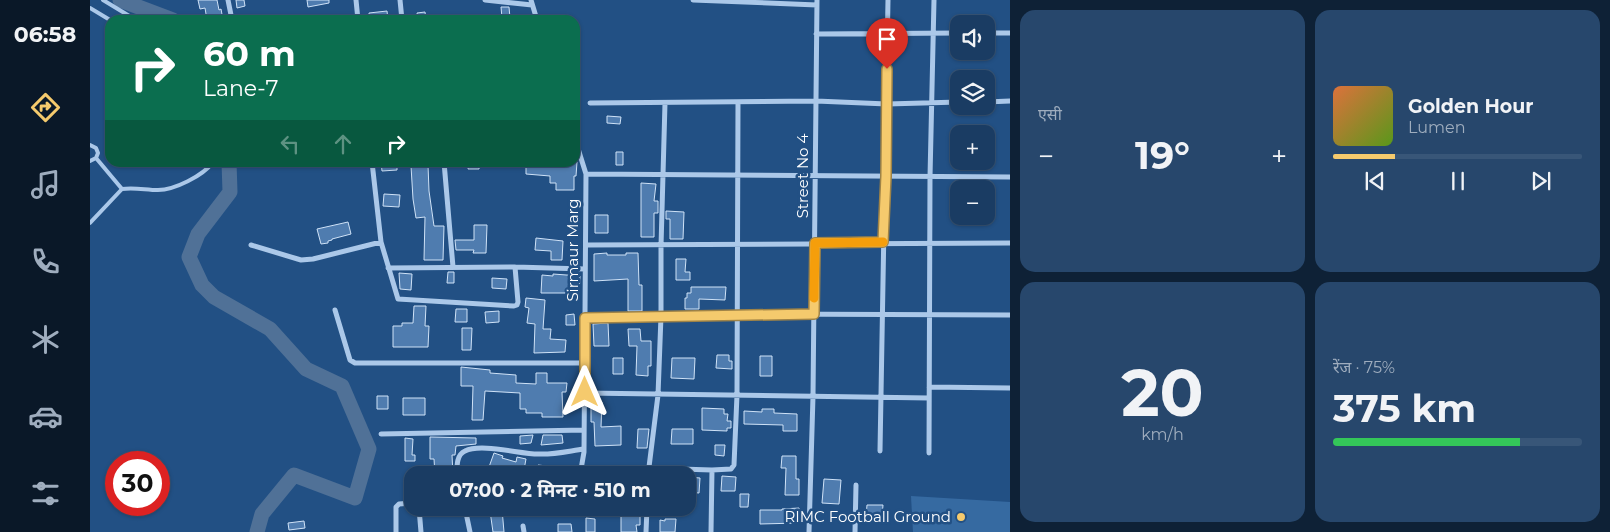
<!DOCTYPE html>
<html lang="hi">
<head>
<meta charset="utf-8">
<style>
  :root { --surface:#1a3c63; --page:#27476c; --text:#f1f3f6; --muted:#9fadbe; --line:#385678; --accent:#f5ca6d }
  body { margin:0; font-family:Montserrat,"Noto Sans Devanagari",sans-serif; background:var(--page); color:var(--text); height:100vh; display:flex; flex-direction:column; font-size:19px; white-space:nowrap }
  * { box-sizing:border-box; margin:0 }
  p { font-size:16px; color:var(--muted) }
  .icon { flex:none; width:28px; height:28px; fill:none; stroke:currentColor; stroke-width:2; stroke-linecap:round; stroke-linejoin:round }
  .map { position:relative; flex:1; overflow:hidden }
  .drawer { display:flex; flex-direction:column; gap:10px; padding:10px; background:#0e2136; width:600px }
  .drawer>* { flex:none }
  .guide { position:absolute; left:15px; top:15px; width:475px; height:152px; border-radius:15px; box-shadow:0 1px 4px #0004,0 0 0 1px var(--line); background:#0b6e4f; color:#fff; overflow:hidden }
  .fabs { position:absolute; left:860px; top:15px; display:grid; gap:10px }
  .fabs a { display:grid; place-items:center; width:45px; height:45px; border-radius:10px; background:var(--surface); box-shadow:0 1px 4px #0004,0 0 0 1px var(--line); font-size:25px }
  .speed { position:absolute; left:15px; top:451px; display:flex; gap:10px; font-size:25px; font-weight:700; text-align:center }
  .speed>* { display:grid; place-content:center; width:65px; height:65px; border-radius:50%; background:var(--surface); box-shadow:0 1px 4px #0004,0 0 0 1px var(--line); line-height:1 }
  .speed .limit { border:8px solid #d22; background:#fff; color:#111 }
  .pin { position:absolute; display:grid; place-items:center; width:42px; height:42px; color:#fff; margin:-51px -21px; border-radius:50% 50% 50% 0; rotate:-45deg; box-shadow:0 0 5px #0007 }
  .pin .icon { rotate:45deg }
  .me { position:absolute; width:55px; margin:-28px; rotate:0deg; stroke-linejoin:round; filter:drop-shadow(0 0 4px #0008) }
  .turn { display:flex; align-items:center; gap:18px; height:105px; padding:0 15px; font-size:22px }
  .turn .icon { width:65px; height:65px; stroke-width:2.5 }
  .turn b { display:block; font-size:35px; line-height:42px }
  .lanes { display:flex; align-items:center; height:48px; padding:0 15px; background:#0003; justify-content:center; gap:25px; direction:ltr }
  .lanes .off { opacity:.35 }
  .big { font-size:38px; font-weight:700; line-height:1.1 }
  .drawer .widget { flex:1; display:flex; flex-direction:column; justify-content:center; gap:8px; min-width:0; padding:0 18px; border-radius:15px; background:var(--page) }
  .drawer .dial { align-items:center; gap:0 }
  .dial b { font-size:65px; line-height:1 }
  .song { display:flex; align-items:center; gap:15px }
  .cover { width:60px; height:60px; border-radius:8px; background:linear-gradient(135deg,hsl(20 70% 55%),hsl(90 70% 35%)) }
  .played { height:5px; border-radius:2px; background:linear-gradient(90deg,var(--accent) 25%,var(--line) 25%) }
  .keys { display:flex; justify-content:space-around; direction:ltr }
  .heat { display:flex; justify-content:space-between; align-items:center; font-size:28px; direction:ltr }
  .charge { height:8px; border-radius:4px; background:linear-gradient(90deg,#34c759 75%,var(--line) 0) }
  .drawer .tiles { flex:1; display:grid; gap:10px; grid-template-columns:repeat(2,1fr) }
  .trip { position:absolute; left:314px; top:466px; width:292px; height:50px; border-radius:15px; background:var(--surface); box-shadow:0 1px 4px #0004,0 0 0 1px var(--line); font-weight:700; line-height:50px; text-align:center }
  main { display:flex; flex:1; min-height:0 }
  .tabs { display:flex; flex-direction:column; width:90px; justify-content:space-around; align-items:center; background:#0a1828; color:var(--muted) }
  .tabs .icon { width:35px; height:35px }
  .tabs .active { color:var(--accent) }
  .tabs b { font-size:22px; color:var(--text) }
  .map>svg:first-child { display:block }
</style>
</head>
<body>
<main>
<nav class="tabs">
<b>06:58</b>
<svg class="icon active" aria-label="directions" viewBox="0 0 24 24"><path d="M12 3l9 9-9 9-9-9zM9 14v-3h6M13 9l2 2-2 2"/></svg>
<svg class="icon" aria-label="music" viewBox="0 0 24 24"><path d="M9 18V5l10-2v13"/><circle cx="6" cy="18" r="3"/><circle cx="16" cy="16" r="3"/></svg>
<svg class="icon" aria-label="phone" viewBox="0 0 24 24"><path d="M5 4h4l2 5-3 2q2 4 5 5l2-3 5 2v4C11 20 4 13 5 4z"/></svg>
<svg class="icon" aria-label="climate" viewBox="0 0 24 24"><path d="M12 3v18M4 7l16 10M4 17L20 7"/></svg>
<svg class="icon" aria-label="car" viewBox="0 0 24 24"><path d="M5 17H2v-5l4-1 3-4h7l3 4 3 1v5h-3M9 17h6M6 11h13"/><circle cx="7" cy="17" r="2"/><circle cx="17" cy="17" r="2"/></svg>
<svg class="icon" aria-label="filters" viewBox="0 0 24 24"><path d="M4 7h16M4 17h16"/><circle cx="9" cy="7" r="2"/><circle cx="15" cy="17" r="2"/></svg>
</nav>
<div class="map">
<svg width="920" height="532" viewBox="0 0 920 532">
  <rect width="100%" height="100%" fill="#225084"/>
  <path fill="#366aa1" d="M821,496L920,502V532H823Z"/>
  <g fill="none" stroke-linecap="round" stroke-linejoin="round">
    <path stroke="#507197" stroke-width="15" d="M30,0L83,20
      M139,162L140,192L108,234L99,257L112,285L124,297L180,329L216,369L252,386L279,449L265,498L204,475L172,514L167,532"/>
  </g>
  <path fill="#4f7caf" stroke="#cfe2f7" d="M108,0H127L129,10L131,9L133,20H117L115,8L110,9Z
    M146,0H154L155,6L147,8Z
    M217,0H239V3L218,7Z
    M411,7H419L420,18H412Z
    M297,11L298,20H279V13Z
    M335,12L336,20H328L327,13Z
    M517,116L531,117L530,124L517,123Z
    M526,152H533V165H526Z
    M291,162H307V170L292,171Z
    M379,162H390L389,169H378Z
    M436,162H456V167H476V162H487L486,176H484V190H466V183H460V176L436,174Z
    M338,165L339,191L344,226H354L353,260H334L335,217L326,218L323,199L321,166Z
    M551,183L566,184L564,201H568V213H564V237H551Z
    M294,194L310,195L309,207L293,206Z
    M576,211L594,212L593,239H580V219H576Z
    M505,215H518V233H505Z
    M258,222L261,234L242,239V240L238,241V243L231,244L227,229Z
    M384,225H397L396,253H383L384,250H366L365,240H384Z
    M446,238L473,241L472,260H461V251L445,250Z
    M517,253V255H536V253H548L549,285H552V311H538V279L504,281V254Z
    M586,259H596L595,272H600V280H586Z
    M358,272H364V283H357Z
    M309,273L322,274L321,290L310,289Z
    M463,274L490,276L489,293H451L452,275L463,276Z
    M402,278L417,279L416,289L402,288Z
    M601,287H636L635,300L609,299V309H595V298H597V293H601Z
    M436,298L455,300L453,329H461L460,339L476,340L475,352L444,353L445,324L437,323L439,308L435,307Z
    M324,306H336L335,326H339L338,347H303V326H312V323H323Z
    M366,309H377V322H365Z
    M409,311V322L396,323L395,312Z
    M484,314L485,325H476V315Z
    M518,323L519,346H504L503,324Z
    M372,328H382L381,350H372Z
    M538,329H550L551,341H561V366H558V376L546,375L547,346H539Z
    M627,355H639V361H642V369L626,368Z
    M670,356H682V376H670Z
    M523,358H533V374H523Z
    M582,358H605L604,379L581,378Z
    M371,367L400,370V373L426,375V383L446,384V373H457V383H477L476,392H472L473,417H452V413H436V409H430V393L395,391L393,420H382L383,386H371Z
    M287,396H298V409H287Z
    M313,398H335V415H313Z
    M501,402H512L511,427L531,426V445L505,446L504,422H501Z
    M612,408L634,409V414H638L637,421H641V428H637V431L612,430Z
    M672,409H684V413L707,414V431H693V425L654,424V411L672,412Z
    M548,429H559L557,448H547Z
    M582,429H603V444H581Z
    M443,435L441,443L430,444V436Z
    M453,435H472L473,443L451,445Z
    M340,437L386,438V444L366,446L365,455H362L363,475H345L344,459H340Z
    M315,438L323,439L322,455H325V461H315Z
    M625,445H635L634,456L625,455Z
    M404,453L413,456L412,458L426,462L427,457L436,459L433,475L420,473V475H413L412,472L399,467Z
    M692,456H706V479H709V495H695L696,468H691Z
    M448,465L457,466L456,475H447Z
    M474,467L484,468L483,475H474Z
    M531,468H552L551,475H530Z
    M632,476L646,477L645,491H631Z
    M598,477L610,478L609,493L598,492Z
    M734,479L751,480L749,504L732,503Z
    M650,494H659L658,507H650Z
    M777,505H793L792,517L776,516Z
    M709,508V523L670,524V510H692V509Z
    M412,509L414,532H403L400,511Z
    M531,513H550V525H546L547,532H531Z
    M496,518L505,519V532H496Z
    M575,519H586L585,532H570V520L575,521Z
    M214,521L215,528L199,530L198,523Z
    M468,524H481L482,532H468Z"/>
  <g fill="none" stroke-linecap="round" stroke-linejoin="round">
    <path stroke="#abc8e9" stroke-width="4" d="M13,0L46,20
      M0,8L20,20
      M0,145L6,148L8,153L6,158L0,161
      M6,158L32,189
      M0,223L32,189C44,187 56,190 68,190C84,190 113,176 123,162"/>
    <path stroke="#abc8e9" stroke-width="5" d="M138,0L142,20
      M266,0L268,20
      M310,0L312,20
      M395,0L442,5
      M441,0L447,20
      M603,0L727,5
      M896,33H920
      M726,34L869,33
      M896,102L920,101
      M500,103L726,101L797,104L869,102
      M485,139L496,174L494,452L490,475
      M282,162L291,242L308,299L424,306L427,305L428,302L425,267
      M354,162L363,267
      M496,174L920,177
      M161,245L211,260L223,259L291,242
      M496,245L920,243
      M298,268L425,267L495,269
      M245,310L260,360L265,363H495
      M495,318L647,314L920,315
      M839,387L920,388
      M495,393L839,398
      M291,434L494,430
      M790,451L798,0
      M839,453L840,177L844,0
      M558,468L622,470
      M367,475C367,467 366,455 375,451C391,443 430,454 448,454C463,455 479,451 494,449
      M558,475L568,395L571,316V246L575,103
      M329,508L331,532
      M375,508L380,532
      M433,526L434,532
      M306,532V507L309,504L322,503
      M556,532L557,508
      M621,532L622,470L641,469L644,465L647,395L648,102
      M719,532L723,396L727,0
      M765,532L766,485"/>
  </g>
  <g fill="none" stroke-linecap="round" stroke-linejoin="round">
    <g stroke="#9f8347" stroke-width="12">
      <path id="route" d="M495,392V318L724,314L725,243L793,242L796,176L797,69"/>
    </g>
    <use href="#route" stroke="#f5ca6d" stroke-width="9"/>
    <path stroke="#f59e0b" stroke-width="9" d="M724,298L725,243L793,242"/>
  </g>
  <circle fill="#f5ca6d" stroke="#225084" stroke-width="2" cx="871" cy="517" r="5"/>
  <g text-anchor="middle" stroke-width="5" stroke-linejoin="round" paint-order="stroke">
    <g font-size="15" fill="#fff" stroke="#225084">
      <text transform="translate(713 176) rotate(-90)" y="5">Street No 4</text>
      <text transform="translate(483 250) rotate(-90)" y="5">Sirmaur Marg</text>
    </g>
    <g font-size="15" fill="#fff" stroke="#225084" text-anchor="end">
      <text x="861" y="522">RIMC Football Ground</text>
    </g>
  </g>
</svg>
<div class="fabs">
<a><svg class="icon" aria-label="sound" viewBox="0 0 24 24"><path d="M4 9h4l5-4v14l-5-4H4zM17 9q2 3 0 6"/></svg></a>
<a><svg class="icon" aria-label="layers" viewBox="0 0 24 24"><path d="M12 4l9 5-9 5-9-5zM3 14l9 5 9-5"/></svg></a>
<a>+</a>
<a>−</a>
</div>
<div class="speed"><div class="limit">30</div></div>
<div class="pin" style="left:797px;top:69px;background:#d93025"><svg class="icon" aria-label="arrive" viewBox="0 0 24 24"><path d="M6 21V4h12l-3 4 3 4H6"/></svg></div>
<svg class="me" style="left:495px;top:392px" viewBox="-20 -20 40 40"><path d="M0-17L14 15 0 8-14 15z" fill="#f5ca6d" stroke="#fff" stroke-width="4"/></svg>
<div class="trip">07:00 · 2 मिनट · 510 m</div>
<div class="guide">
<div class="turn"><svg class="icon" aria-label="right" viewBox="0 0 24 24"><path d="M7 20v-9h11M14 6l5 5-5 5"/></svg><div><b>60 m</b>Lane-7</div></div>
<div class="lanes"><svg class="icon off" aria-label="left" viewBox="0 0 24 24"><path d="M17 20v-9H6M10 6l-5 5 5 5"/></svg><svg class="icon off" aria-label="ahead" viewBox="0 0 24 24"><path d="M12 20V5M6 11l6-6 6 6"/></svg><svg class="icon" aria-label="right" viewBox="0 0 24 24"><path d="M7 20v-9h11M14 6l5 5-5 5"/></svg></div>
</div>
</div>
<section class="drawer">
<div class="tiles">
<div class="widget"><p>एसी</p>
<div class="heat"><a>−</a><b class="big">19°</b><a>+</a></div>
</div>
<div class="widget">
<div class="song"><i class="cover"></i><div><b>Golden Hour</b><p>Lumen</p></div></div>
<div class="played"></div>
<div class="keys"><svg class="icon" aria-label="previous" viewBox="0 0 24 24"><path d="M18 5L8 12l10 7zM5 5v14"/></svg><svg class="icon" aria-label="pause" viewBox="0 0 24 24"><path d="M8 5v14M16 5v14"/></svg><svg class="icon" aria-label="next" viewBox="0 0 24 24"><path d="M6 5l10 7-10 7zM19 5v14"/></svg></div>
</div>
<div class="widget dial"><b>20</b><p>km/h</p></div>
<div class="widget"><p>रेंज · 75%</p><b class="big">375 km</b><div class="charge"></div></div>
</div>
</section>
</main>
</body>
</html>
